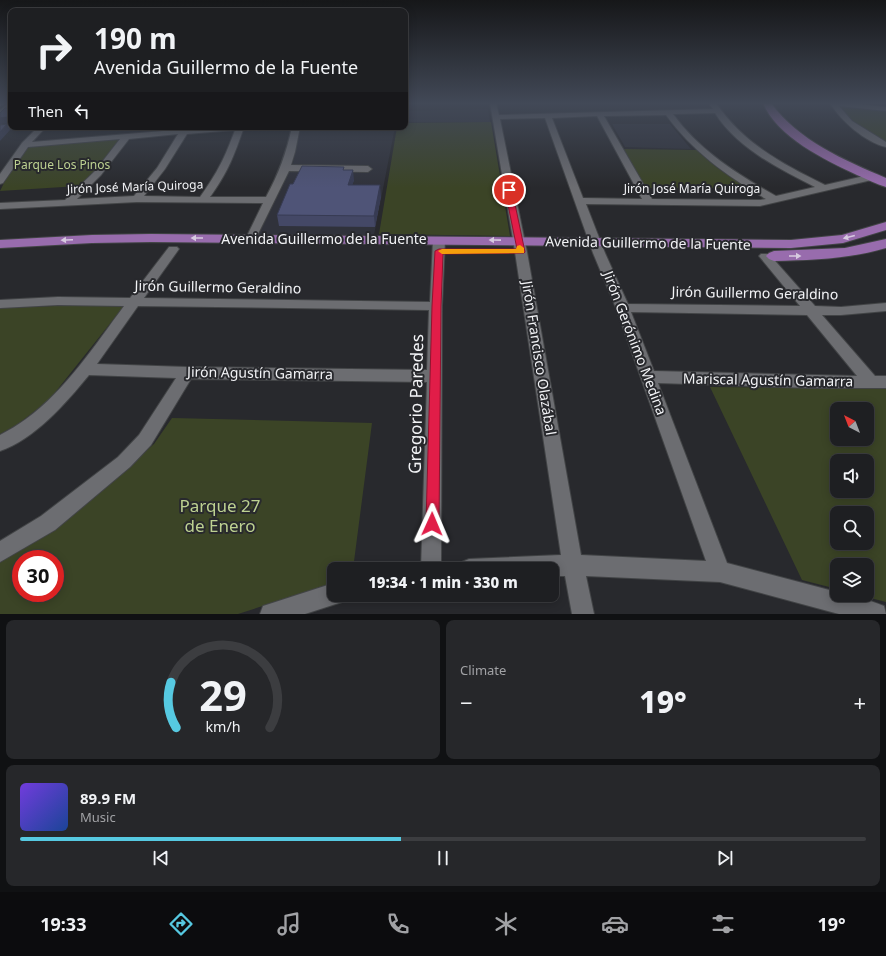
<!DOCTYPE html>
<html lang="en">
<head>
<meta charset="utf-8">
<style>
  :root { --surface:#1e1f22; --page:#26272a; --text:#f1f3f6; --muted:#a1a2a5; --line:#3c3d40; --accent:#56c9e1 }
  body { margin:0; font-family:"Noto Sans",sans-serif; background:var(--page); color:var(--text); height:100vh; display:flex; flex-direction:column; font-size:15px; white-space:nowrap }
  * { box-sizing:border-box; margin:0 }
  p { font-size:13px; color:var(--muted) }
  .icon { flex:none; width:22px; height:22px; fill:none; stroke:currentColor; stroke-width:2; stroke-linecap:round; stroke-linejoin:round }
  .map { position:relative; height:614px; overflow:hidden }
  .drawer { display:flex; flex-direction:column; gap:6px; padding:6px; background:#101113; flex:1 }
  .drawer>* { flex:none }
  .top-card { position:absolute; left:8px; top:8px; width:400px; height:122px; border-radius:8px; box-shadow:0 2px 10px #0003,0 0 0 1px var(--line); background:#1e1f22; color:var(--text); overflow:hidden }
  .needle { width:26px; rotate:318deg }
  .controls { position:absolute; left:830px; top:402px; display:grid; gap:8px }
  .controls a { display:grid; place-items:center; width:44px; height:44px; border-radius:8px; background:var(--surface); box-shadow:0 2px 10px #0003,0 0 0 1px var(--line); font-size:20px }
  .speed { position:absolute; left:12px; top:550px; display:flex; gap:8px; font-size:20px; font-weight:700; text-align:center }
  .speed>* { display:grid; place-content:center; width:52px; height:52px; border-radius:50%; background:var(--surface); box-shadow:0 2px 10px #0003,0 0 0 1px var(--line); line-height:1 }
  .speed .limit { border:6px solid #d22; background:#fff; color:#111 }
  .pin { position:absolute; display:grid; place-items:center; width:34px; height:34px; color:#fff; margin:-17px; border:2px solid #fff; border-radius:50%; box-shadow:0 1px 4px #0007 }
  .me { position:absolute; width:44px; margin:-22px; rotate:1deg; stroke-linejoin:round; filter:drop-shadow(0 0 3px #0008) }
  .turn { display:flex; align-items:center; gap:14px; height:84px; padding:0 20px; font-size:18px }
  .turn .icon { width:52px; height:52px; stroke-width:2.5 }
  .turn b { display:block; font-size:28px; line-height:34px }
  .then { display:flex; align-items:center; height:38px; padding:0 20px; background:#0003; gap:8px; font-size:15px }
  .big { font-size:30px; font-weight:800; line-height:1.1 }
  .drawer .tile { flex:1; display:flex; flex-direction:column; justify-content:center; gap:6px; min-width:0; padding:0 14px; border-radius:8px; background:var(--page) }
  .drawer .dial { align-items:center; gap:0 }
  .dial svg { height:104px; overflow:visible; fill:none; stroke:var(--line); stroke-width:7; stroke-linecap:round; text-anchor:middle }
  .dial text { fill:var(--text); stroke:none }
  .song { display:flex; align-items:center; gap:12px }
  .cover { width:48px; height:48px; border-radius:6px; background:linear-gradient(135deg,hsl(260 70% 55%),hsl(220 70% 35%)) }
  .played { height:4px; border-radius:2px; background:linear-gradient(90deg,var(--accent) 45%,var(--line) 45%) }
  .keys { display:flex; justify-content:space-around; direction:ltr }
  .heat { display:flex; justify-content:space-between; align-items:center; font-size:22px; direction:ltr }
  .drawer .tiles { flex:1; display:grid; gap:6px; grid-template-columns:1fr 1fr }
  .tile:last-child { grid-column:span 2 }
  .trip { position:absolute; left:327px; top:562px; width:232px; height:40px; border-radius:8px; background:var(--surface); box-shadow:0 2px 10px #0003,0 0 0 1px var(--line); font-weight:800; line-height:40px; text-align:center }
  .tabs { display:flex; height:64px; justify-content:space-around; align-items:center; background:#0c0c0e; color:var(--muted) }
  .tabs .icon { width:28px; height:28px }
  .tabs .current { color:var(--accent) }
  .tabs b { font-size:18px; color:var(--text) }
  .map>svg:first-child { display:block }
</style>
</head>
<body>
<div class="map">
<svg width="886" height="614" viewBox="0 0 886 614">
  <rect width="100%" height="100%" fill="#28292d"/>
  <path fill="#30323b" d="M488,109L490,122H405V111Z
    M612,124H670L691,149L625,147Z
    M300,127H395L374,235H258L293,163Z"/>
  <path fill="#3b4426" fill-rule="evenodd" d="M838,104L886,110V144C869,132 849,123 838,104Z
    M491,122L510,236L379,234L397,127H405V123Z
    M122,139L93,174L79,186L0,191L9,173L28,146Z
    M623,149L697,150C712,165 729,177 748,188H646Z
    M54,306H124L49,400L18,424L0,434V308Z
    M710,387L886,389V602L859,595H867V565H837V589L802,580ZM837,409H867V439H837ZM837,461H867V491H837ZM837,513H867V543H837Z
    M172,418L372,423L353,569H334V583L238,614H0V562L34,542L88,501L154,444ZM21,559H55V593H21Z"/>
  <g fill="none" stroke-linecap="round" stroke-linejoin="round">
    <g stroke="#424446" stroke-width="2">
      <path id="minor" d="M8,103H11V108L0,116V110Z
        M490,103H496L499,115L713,109L709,104L716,103C743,143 782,164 825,185L873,174L876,175L878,177L876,179L760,206L586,204L605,253L628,304L800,306L759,256L761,254H769L815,306L841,307L886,303V311L841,315H822L875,376H886V388H811L658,383L727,563L837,592V595C853,595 869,600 884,606L886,614H839L720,582L586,576L594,614H572L565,576H552V569H459L462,562L469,559L561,555L515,252ZM715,113C737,148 779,169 815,187L776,196C737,174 700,151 673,114ZM666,115C692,151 727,176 766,199L760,200L652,199L604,116ZM597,116L642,199L583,198L552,118ZM545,118L593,253L616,308L706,561L581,555L527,252L500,119ZM631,312L807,315L857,376L654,371Z
        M830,103H848L886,107V111L839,106L852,121L886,142V147C865,142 841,121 830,103Z
        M11,124V127L14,128L0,129V125Z
        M38,127H46L32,142L211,127H244C234,156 228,172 210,197H266C279,173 286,154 292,127H300L295,152L291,165L368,166L372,169L368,172L289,171L256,238L251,241L246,238L263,203L137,202L0,209V203L65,200L95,171L120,139L28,147L3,183L0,184V174L22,143ZM235,130C225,157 218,172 200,197L144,196L165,169L187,134ZM178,134L157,168L134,196L77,199L101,175L129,139Z
        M439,237L445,240L442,306L441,569H421L427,382L191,379L151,445L130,467L55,530L0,562V541L41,516L118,457L139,435L176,378L89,375C66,403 35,439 0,451V435C9,430 18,425 26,419C66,390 95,345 124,306L58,305L0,308V300L58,297L130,298L169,247H177L179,249L144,298L430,302L433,240ZM138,306L429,310L427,370L187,367L97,364Z
        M334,583V595H344L342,602L305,614H260L263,606Z"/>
    </g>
    <g stroke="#424446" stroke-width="2">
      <path id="major" d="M0,103H6L0,106Z
        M763,103H771C799,141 844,160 886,178V187C876,184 867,179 857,175C825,160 777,137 763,103Z
        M886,222V230L843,243L791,248L151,242L92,243L0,248V240L92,235L151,234L791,240L842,235Z
        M886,239V248C849,259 812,260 774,261L769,259L766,256L769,253L774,251L845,248Z"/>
    </g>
    <use href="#minor" fill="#6c6d71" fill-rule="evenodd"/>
    <use href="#major" fill="#986cad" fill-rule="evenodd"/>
  </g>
  <path fill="#444866" d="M344,170L354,180L352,185L381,196L375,227L279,226L277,215Z"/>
  <path fill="#373b53" d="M8,117L11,123L0,124V118Z
    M7,124L10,130L0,141V132Z
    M353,170L354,180L349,196L348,185Z
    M380,185L381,196L375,227L374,216Z"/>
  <path fill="#4f5477" stroke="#373b53" d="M11,107V121L8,117L0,118V113L5,108H10Z
    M7,124L0,132V125Z
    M302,166L344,167L343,170H353L348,185H380L374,216L277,215L290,184H293Z"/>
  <defs><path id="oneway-solid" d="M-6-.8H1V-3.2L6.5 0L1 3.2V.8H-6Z"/></defs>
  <g fill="#d7cae0">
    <use href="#oneway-solid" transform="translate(849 237) rotate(166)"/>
    <use href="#oneway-solid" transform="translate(197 238) rotate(-180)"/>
    <use href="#oneway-solid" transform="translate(67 240) rotate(177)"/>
    <use href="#oneway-solid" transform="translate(495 240) rotate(-179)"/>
    <use href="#oneway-solid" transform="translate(795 256)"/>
  </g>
  <linearGradient id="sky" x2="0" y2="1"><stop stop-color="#161719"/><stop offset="0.55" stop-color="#424957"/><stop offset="1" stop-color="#424957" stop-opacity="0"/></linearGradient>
  <rect width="886" height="188" fill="url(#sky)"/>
  <path fill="#e11d48" stroke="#92132f" d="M506,188L512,190L525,252L524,253L443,254L441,306L439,524L437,529L432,531L428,529L426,524L432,306L435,251L439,249H517L505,190Z"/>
  <path fill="#f59e0b" d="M520,245L524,248V253L442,254L438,251L442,249H516L517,246Z"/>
  <g text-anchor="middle" stroke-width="4" stroke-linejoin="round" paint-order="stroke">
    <g font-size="12" fill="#bdd191" stroke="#28292d">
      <text x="62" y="169">Parque Los Pinos</text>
    </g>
    <g font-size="12" fill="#f2f3f6" stroke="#28292d">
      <text transform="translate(135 187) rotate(-2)" y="4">Jirón José María Quiroga</text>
      <text x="692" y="193">Jirón José María Quiroga</text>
    </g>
    <g font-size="14" fill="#f2f3f6" stroke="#28292d">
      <text x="324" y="244">Avenida Guillermo de la Fuente</text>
      <text transform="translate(648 243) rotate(1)" y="5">Avenida Guillermo de la Fuente</text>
      <text transform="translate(218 287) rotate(1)" y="5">Jirón Guillermo Geraldino</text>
      <text transform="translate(755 293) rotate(1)" y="5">Jirón Guillermo Geraldino</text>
      <text transform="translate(635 343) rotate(69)" y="5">Jirón Gerónimo Medina</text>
      <text transform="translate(539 358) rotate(81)" y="5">Jirón Francisco Olazábal</text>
      <text transform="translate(260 373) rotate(1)" y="5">Jirón Agustín Gamarra</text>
      <text transform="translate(768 380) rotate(1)" y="5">Mariscal Agustín Gamarra</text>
    </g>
    <g font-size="17" fill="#f2f3f6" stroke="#28292d">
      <text transform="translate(416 404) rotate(-89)" y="6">Gregorio Paredes</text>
    </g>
    <g font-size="17" fill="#bdd191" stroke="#28292d">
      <text x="220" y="512">Parque 27<tspan x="220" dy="20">de Enero</tspan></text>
    </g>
  </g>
</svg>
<div class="controls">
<a><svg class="needle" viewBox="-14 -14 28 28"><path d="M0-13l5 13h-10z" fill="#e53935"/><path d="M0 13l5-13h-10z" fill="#a1a2a5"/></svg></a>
<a><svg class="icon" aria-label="sound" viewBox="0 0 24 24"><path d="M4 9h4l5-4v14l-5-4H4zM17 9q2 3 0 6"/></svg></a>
<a><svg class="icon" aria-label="search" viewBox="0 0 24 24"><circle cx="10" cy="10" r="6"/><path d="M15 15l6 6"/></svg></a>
<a><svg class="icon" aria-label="layers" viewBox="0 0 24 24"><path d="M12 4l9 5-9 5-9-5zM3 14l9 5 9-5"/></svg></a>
</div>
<div class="speed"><div class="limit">30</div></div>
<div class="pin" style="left:509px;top:190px;background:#d93025"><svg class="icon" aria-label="arrive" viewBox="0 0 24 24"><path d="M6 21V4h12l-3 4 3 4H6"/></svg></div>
<svg class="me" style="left:432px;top:524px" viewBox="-20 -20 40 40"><path d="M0-17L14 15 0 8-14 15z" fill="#e11d48" stroke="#fff" stroke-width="4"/></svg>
<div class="trip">19:34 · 1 min · 330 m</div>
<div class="top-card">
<div class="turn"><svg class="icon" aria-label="right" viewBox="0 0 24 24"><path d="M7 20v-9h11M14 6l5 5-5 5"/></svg><div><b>190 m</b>Avenida Guillermo de la Fuente</div></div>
<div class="then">Then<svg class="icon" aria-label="left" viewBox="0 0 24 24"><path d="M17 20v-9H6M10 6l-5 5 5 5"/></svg></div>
</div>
</div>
<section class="drawer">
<div class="tiles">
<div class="tile dial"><svg viewBox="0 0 100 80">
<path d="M14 69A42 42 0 1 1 86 69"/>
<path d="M14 69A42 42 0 0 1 10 34" stroke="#56c9e1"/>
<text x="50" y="56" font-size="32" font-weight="700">29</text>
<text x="50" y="72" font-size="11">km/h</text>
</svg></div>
<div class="tile"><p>Climate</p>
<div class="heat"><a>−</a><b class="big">19°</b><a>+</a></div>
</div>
<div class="tile">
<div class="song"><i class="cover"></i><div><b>89.9 FM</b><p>Music</p></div></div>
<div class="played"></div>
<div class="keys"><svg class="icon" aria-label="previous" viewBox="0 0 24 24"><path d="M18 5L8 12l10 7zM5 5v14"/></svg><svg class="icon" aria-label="pause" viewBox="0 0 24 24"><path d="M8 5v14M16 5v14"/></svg><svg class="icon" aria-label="next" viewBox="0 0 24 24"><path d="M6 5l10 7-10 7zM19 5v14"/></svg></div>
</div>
</div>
</section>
<nav class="tabs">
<b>19:33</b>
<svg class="icon current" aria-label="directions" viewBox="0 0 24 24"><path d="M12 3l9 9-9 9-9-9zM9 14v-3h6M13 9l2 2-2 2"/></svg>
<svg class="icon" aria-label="music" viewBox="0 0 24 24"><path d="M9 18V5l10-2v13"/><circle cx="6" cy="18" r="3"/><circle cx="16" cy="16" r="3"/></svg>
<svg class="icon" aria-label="phone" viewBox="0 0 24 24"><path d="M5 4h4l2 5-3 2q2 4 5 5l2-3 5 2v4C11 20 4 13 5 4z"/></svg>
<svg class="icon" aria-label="climate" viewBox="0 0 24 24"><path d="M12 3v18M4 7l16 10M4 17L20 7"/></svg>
<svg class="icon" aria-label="car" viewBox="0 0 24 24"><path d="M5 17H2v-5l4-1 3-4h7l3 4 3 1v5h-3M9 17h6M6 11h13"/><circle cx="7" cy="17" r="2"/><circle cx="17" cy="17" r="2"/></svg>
<svg class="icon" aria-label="filters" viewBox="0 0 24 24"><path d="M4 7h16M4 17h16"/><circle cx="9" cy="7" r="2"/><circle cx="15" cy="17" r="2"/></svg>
<b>19°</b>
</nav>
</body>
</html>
